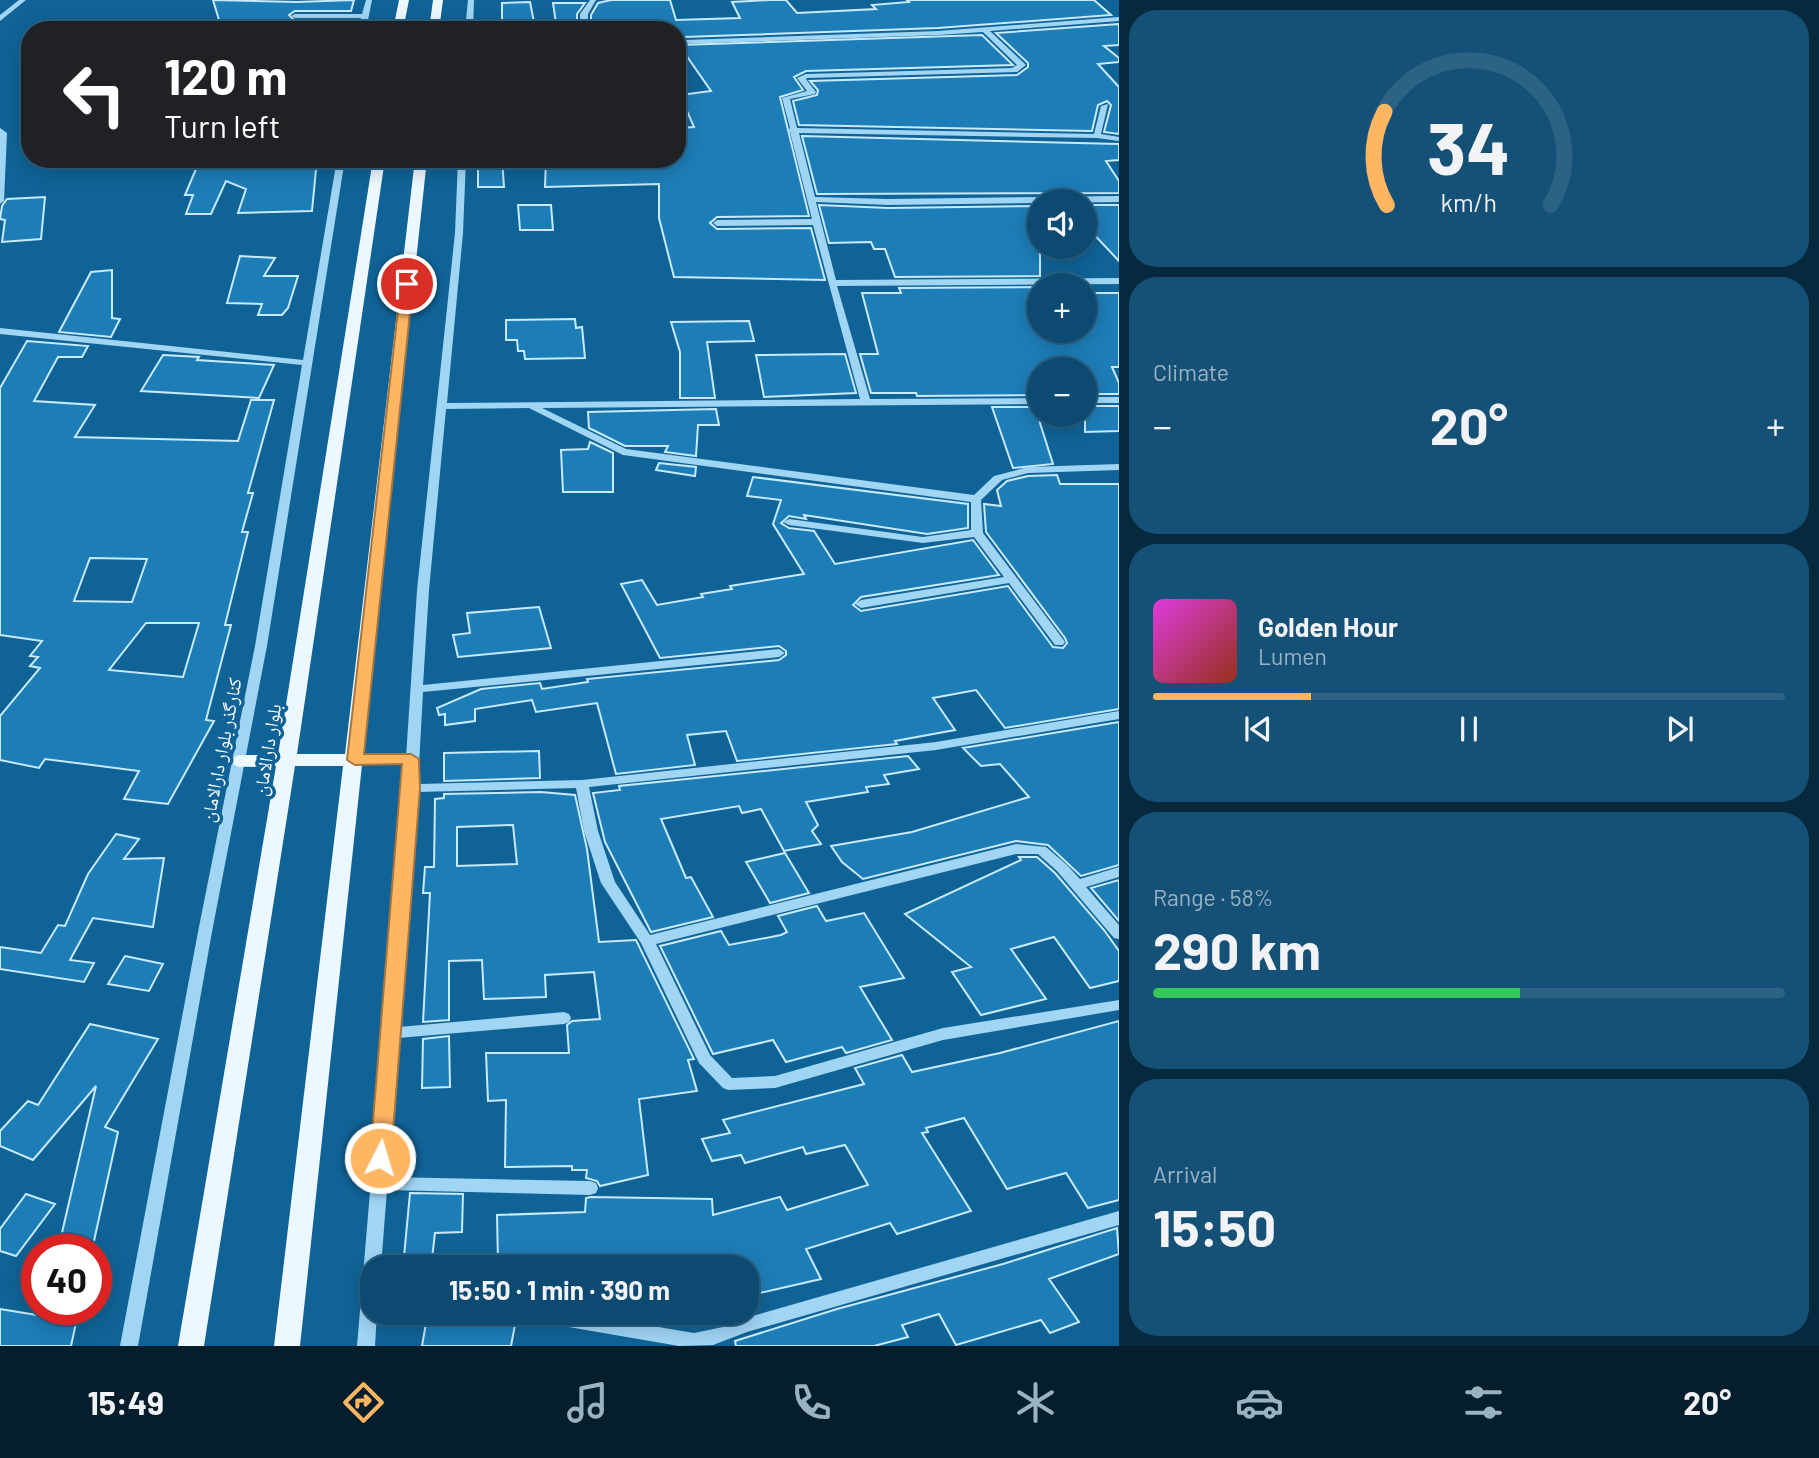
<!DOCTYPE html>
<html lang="en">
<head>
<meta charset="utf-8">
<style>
  :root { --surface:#0c4a71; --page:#155176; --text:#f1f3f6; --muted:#9ab3c3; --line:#2c6284; --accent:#ffb663 }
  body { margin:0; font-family:Barlow,"Noto Naskh Arabic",sans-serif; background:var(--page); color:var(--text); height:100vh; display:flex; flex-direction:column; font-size:26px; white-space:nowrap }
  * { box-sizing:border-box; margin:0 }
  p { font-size:23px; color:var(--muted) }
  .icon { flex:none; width:38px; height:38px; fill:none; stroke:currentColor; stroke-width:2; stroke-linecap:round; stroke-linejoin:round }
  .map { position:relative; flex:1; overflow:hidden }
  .drawer { display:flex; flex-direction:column; gap:10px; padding:10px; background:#07293e; width:700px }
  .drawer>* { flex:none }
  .top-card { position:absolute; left:21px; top:21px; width:665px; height:147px; border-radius:28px; box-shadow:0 4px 18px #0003,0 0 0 2px var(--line); background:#202124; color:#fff; overflow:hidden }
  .buttons { position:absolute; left:1027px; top:189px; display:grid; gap:14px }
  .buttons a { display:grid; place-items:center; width:70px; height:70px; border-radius:50%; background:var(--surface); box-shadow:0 4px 18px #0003,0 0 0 2px var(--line); font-size:35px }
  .speed { position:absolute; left:21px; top:1234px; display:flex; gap:14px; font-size:35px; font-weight:700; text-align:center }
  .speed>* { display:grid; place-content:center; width:91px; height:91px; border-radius:50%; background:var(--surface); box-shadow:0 4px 18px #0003,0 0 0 2px var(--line); line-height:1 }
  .speed .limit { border:10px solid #d22; background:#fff; color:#111 }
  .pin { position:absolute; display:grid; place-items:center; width:60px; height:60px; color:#fff; margin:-30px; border:4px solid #fff; border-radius:50%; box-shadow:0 2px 7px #0007 }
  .me { position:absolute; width:77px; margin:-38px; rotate:5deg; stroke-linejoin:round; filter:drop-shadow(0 0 5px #0008) }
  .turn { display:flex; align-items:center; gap:24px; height:147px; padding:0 28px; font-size:32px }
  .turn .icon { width:91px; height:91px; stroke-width:2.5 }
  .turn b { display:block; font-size:49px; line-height:60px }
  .big { font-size:52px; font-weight:700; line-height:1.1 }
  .drawer .widget { flex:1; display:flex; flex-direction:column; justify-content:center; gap:10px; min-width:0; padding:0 24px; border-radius:28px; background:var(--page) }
  .drawer .dial { align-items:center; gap:0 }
  .dial svg { height:182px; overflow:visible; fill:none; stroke:var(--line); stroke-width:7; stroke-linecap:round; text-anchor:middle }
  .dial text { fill:var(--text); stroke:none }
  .song { display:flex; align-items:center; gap:21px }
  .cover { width:84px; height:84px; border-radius:10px; background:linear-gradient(135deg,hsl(300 70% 55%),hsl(10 70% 35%)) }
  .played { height:7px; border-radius:4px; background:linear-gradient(90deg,var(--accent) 25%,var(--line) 25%) }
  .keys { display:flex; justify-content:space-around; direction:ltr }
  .heat { display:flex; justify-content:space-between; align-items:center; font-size:38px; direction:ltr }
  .charge { height:10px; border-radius:5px; background:linear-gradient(90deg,#34c759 58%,var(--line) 0) }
  .trip { position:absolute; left:360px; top:1255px; width:399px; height:70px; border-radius:28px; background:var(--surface); box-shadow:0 4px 18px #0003,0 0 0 2px var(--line); font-weight:700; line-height:70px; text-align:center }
  .menu { display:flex; height:112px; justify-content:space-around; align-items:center; background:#051e2d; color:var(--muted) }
  .menu .icon { width:49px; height:49px }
  .menu .current { color:var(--accent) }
  .menu b { font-size:32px; color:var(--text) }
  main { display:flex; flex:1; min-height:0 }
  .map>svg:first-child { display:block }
</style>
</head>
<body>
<main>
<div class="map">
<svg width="1119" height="1346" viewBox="0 0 1119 1346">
  <rect width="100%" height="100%" fill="#106397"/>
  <path fill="#1d7db7" stroke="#c8eafe" stroke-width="2" fill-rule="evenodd" d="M213,0L296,2L354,0L351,11H295L289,15L295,21H349L348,27L259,30H222Z
    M611,0H670L676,20L740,18L732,2L769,0H786L797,13L876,9L872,5L909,2L907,0H1094L1111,15L938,28L684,37L677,35V30H591V15L598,3Z
    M530,2L534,22H502V3Z
    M553,3H585L577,14V30H557Z
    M1119,24V45L1104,46L1119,58V62L1098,64L1119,87V134L1104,132L1111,105L1107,101L1098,105L1092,131L799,125L793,101L817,95L818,90L810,81L1017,75L1028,67V63L996,33Z
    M982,35L1013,65L806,71L794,77L803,90L780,97L809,216L717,217L710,223L717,229L811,228L825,280L674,277L659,218V184L545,187L546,159H677V128L694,127L680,95L711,91L679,45Z
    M802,136L1119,144V160L1106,161L1119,181V193L817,194Z
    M317,159L312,211L238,213L246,189L226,181L211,214H186L193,195H185L196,169L179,162Z
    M478,159H502L504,187H478Z
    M45,197L41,239L2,242L5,220L0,219L2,206L7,199Z
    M518,205H551L553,230H520Z
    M819,205L888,208L1040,206V276L895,277L885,249H874L871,242L829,243Z
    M1085,205H1119V261L1085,225Z
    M240,256L275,258L264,276H298L288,308L282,315H258L262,304L227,303Z
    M112,270V318L120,319L111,337L59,332L91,272Z
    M1040,287V331H1085V313H1097L1086,293H1119V367H1112L1119,383V394H1085V369H1040V395L917,396L916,393H871L860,354H878L862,293H901L899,288Z
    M575,319L576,328L582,327L585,358L525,359L524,351H518L517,340H506V320Z
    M749,321L754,341L707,342L715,398H680V352L671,322Z
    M27,341L88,346L82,357H58L34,401L95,405L75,437L238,441L251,400H274L248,493H253L242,532H248L225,625H231L206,720L214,721L168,804L124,799L139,771L45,759L39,768L0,760V716L40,668L30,666L38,657L30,656L42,641L0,635V388ZM90,558L147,559L132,602L74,601ZM146,623H199L183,677L109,670Z
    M845,354L856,393L764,397L756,355Z
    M163,355L199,357L197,360L274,365L259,398L141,391Z
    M1085,406H1119V431L1085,432Z
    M992,407H1040V423L1053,464L1013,468Z
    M716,409L719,425H698L696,456L665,452L668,446H625L589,428L588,412Z
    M590,442L613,453V492H563L561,450L588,449Z
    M659,463L696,467L695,476L656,470Z
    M1057,475L1060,484H1119V709L1005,728L976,690L933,698L955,730L895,741L897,744L737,761L726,731L687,735L695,765L616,774L597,703L536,712L532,700L475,709V721L445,725V714L439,715L437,708L481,689L540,683L542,689L588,682L587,679L779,660L786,655V651L779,646L660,658L621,584L642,580L657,605L703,597L701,594L732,589L730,586L804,574L773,524L781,500L747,496L753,477L968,504V528L927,534L804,515L806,519L789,516L781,523L789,528L814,531L835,564L973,540L999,575L861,597L853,605L861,611L1008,586L1053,647L1063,648L1067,643L1065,638L986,532L984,504L1001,506L997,490L1007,481L1028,476Z
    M539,607L551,648L458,657L453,635L470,633L467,613Z
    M1119,722V865L1081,876L1048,845L1016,841L863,879L842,862L831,846L912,832L1029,797L1000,764L981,766L963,748Z
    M539,751L540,778L444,781V753Z
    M908,756L919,769L884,775L889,784L866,787L868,792L806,802L818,825L812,831L821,844L784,851L761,809L742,813L739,806L661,819L686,878L691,877L713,917L651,932L605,842L593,793L620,790L619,786Z
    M541,792L575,795L587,849L599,942L636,940L694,1059L688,1060L697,1091L639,1099L648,1175L600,1186L597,1181L586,1178L587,1170H572V1166L505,1167L506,1100L488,1101L486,1053H569L567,1025L572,1021L600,1019L594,972L545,975L546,997L484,999L482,960L449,961V1020L423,1022L430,893H423L425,867H434L435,799L444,798V794ZM513,825L517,864L457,866V827Z
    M116,834L139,839L124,859L164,858L153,927L93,918L70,960L94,963L84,982L0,969V947L41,953L58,925L65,926L88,874Z
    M785,853L809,893L770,903L746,862Z
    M1019,857H1037L1055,873L1104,930L1119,951V981L1090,988L1054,937L1011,949L1046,999L981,1015L952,972L971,967L905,914L1021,860Z
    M1119,880V921L1091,888Z
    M817,906L826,921L864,913L904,978L860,987L892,1040L846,1053L842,1047L786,1062L773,1040L713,1054L660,946L721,931L729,945L781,935L787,932L778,916Z
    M125,956L163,964L149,991L108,984Z
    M1119,1021V1200L1088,1208L1066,1173L1007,1189L964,1118L926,1128L928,1132L922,1133L971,1211L897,1234L890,1223L806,1249L821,1279L747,1296V1267H583V1260L498,1263L497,1215L585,1212L586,1198L591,1197L712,1199L713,1215L780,1197L787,1210L868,1185L845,1145L806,1154L803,1147L745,1163L741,1155L712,1161L702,1139L730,1133L723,1120L864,1084L855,1068L902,1055L912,1072L1000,1053Z
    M90,1024L158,1039L105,1127L118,1132L92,1250H58L96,1086L33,1160L0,1146V1131L28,1101L38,1105Z
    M449,1036L450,1087L422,1088L423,1039Z
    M410,1193L463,1194L462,1232L435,1233L431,1267H403Z
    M26,1194L55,1204L16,1256L0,1251V1229Z
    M1117,1228L1119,1254L1049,1279L1079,1322L1050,1333L1041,1320L956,1345L939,1314L902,1325L908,1337L874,1346H736L735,1341L837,1309L1003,1264Z
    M0,1309L43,1316L45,1309H79L71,1346H0Z
    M427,1317L515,1325L511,1346H422Z"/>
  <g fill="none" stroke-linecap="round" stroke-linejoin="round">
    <path fill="#a0d5f4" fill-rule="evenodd" d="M19,0H26L0,21V15Z
      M366,0H372L366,30H358L361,18H295L291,16L295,14H362Z
      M468,0H474L473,30H465Z
      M590,0H596L588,14V30H580V14Z
      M1119,17V21L990,31L1026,65L1017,72L807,78L806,79L816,92L815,94L790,99L797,128L1094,134L1101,106L1108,104L1101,134L1119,137V141L1097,138L799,133L815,197L888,199L1119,196V202L888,205L816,202L836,280L1119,278V284L837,286L870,399L1040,398V404L542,408L626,449L974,495L994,476L1028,467L1119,464V470L1028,473L1002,480L981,500L983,533L1063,639L1065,642L1063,645H1055L1009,583L861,608L855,604L861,600L1004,577L974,537L923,543L789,525L783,522L789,519L923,537L971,530V502L623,455L529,408L446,409L429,590L423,685L779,649L785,653L779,657L423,692L418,784L582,780L936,742L1119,711V719L936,750L589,787L598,831L615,882L650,935L1016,844L1046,847L1067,865L1080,879L1119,867V877L1086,887L1119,925V939L1114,938L1057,871L1038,854H1016L656,944L710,1055L732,1078L775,1076L943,1028L1119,1000V1010L943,1040L775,1088L728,1090L723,1088L699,1063L641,943L601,883L584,831L576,788L417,792L399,1027L564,1012L569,1014L571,1018L569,1022L564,1024L398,1038L388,1177L590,1181L596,1183L598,1188L596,1193L590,1195L387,1190L381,1267H373V1312H377L375,1346H357L404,788L417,590L455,233L458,159H466L463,233L447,403L860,399L813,225L717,226L713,223L717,220L812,219L790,132L788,130L790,128L782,98L807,91L797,78L806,74L1012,68L1017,65L983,32L938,35L683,44L677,42V37L684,40L938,31Z
      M0,128L7,133L4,201L0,204Z
      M337,159H345L267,646L212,932L138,1346H120L198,932L255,646L302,365L0,334V328L303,360Z
      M1085,397H1119V403H1085Z
      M1119,1211V1225L747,1332L713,1345L679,1346L522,1319L516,1317L514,1312H569L694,1333L723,1327L742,1319Z"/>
    <path fill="#edf7ff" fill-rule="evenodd" d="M399,0H409L403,30H393Z
      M433,0H443L439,30H429Z
      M373,159H385L297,754H345L415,159H427L363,754L411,753L420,759L411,765H362L300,1346H274L343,766H295L204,1346H178L276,766L238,767L229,761L238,755H278Z"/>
  </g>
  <path fill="#ffb663" stroke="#a67640" stroke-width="2" d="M407,281L413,284L364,754H411L419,759L420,788L391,1158L388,1164H373L370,1158L402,764L355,765L347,760L401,284Z"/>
  <g text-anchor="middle" stroke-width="7" stroke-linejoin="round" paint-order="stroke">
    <g font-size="19" fill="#fff" stroke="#106397">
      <text transform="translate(221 750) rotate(-79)" y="7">کنارگذر بلوار دارالامان</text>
      <text transform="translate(267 750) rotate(-81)" y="7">بلوار دارالامان</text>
    </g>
  </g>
</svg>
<div class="buttons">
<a><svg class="icon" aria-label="sound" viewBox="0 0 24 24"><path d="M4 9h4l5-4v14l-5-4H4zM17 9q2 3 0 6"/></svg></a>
<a>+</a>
<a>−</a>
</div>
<div class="speed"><div class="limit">40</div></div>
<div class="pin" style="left:407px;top:284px;background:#d93025"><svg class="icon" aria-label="arrive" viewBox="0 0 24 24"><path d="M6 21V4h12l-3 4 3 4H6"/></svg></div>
<svg class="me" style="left:380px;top:1158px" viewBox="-20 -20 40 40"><circle r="17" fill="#ffb663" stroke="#fff" stroke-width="3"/><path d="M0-11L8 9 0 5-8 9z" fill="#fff"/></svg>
<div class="trip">15:50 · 1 min · 390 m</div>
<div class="top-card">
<div class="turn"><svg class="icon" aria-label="left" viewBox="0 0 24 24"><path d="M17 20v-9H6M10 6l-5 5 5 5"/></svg><div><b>120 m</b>Turn left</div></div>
</div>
</div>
<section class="drawer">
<div class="widget dial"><svg viewBox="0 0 100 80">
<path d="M14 69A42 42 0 1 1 86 69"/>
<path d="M14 69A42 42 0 0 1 13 28" stroke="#ffb663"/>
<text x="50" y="56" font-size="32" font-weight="700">34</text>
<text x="50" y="72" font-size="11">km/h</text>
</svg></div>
<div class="widget"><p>Climate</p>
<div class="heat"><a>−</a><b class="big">20°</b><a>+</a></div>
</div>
<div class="widget">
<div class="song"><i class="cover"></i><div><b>Golden Hour</b><p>Lumen</p></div></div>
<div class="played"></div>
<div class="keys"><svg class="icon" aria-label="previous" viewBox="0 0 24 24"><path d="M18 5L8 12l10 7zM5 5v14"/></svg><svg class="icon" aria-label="pause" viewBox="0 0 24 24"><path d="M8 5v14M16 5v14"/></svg><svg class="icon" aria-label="next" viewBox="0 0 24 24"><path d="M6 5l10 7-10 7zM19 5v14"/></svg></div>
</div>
<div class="widget"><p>Range · 58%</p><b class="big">290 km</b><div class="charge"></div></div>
<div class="widget"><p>Arrival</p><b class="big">15:50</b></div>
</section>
</main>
<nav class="menu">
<b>15:49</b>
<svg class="icon current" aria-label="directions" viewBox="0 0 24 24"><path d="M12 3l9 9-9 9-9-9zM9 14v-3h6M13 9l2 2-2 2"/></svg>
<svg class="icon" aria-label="music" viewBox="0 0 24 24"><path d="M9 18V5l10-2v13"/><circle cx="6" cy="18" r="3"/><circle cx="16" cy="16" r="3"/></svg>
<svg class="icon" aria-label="phone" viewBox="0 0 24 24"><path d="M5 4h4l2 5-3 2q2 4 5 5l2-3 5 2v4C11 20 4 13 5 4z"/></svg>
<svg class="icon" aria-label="climate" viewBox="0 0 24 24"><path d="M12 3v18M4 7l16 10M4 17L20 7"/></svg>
<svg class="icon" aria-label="car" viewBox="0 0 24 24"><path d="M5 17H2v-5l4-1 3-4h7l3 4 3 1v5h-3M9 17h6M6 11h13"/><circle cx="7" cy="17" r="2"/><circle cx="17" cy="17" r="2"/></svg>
<svg class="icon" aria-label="filters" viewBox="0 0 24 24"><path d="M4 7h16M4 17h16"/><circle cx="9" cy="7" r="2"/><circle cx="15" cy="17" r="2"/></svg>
<b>20°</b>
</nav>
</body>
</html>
